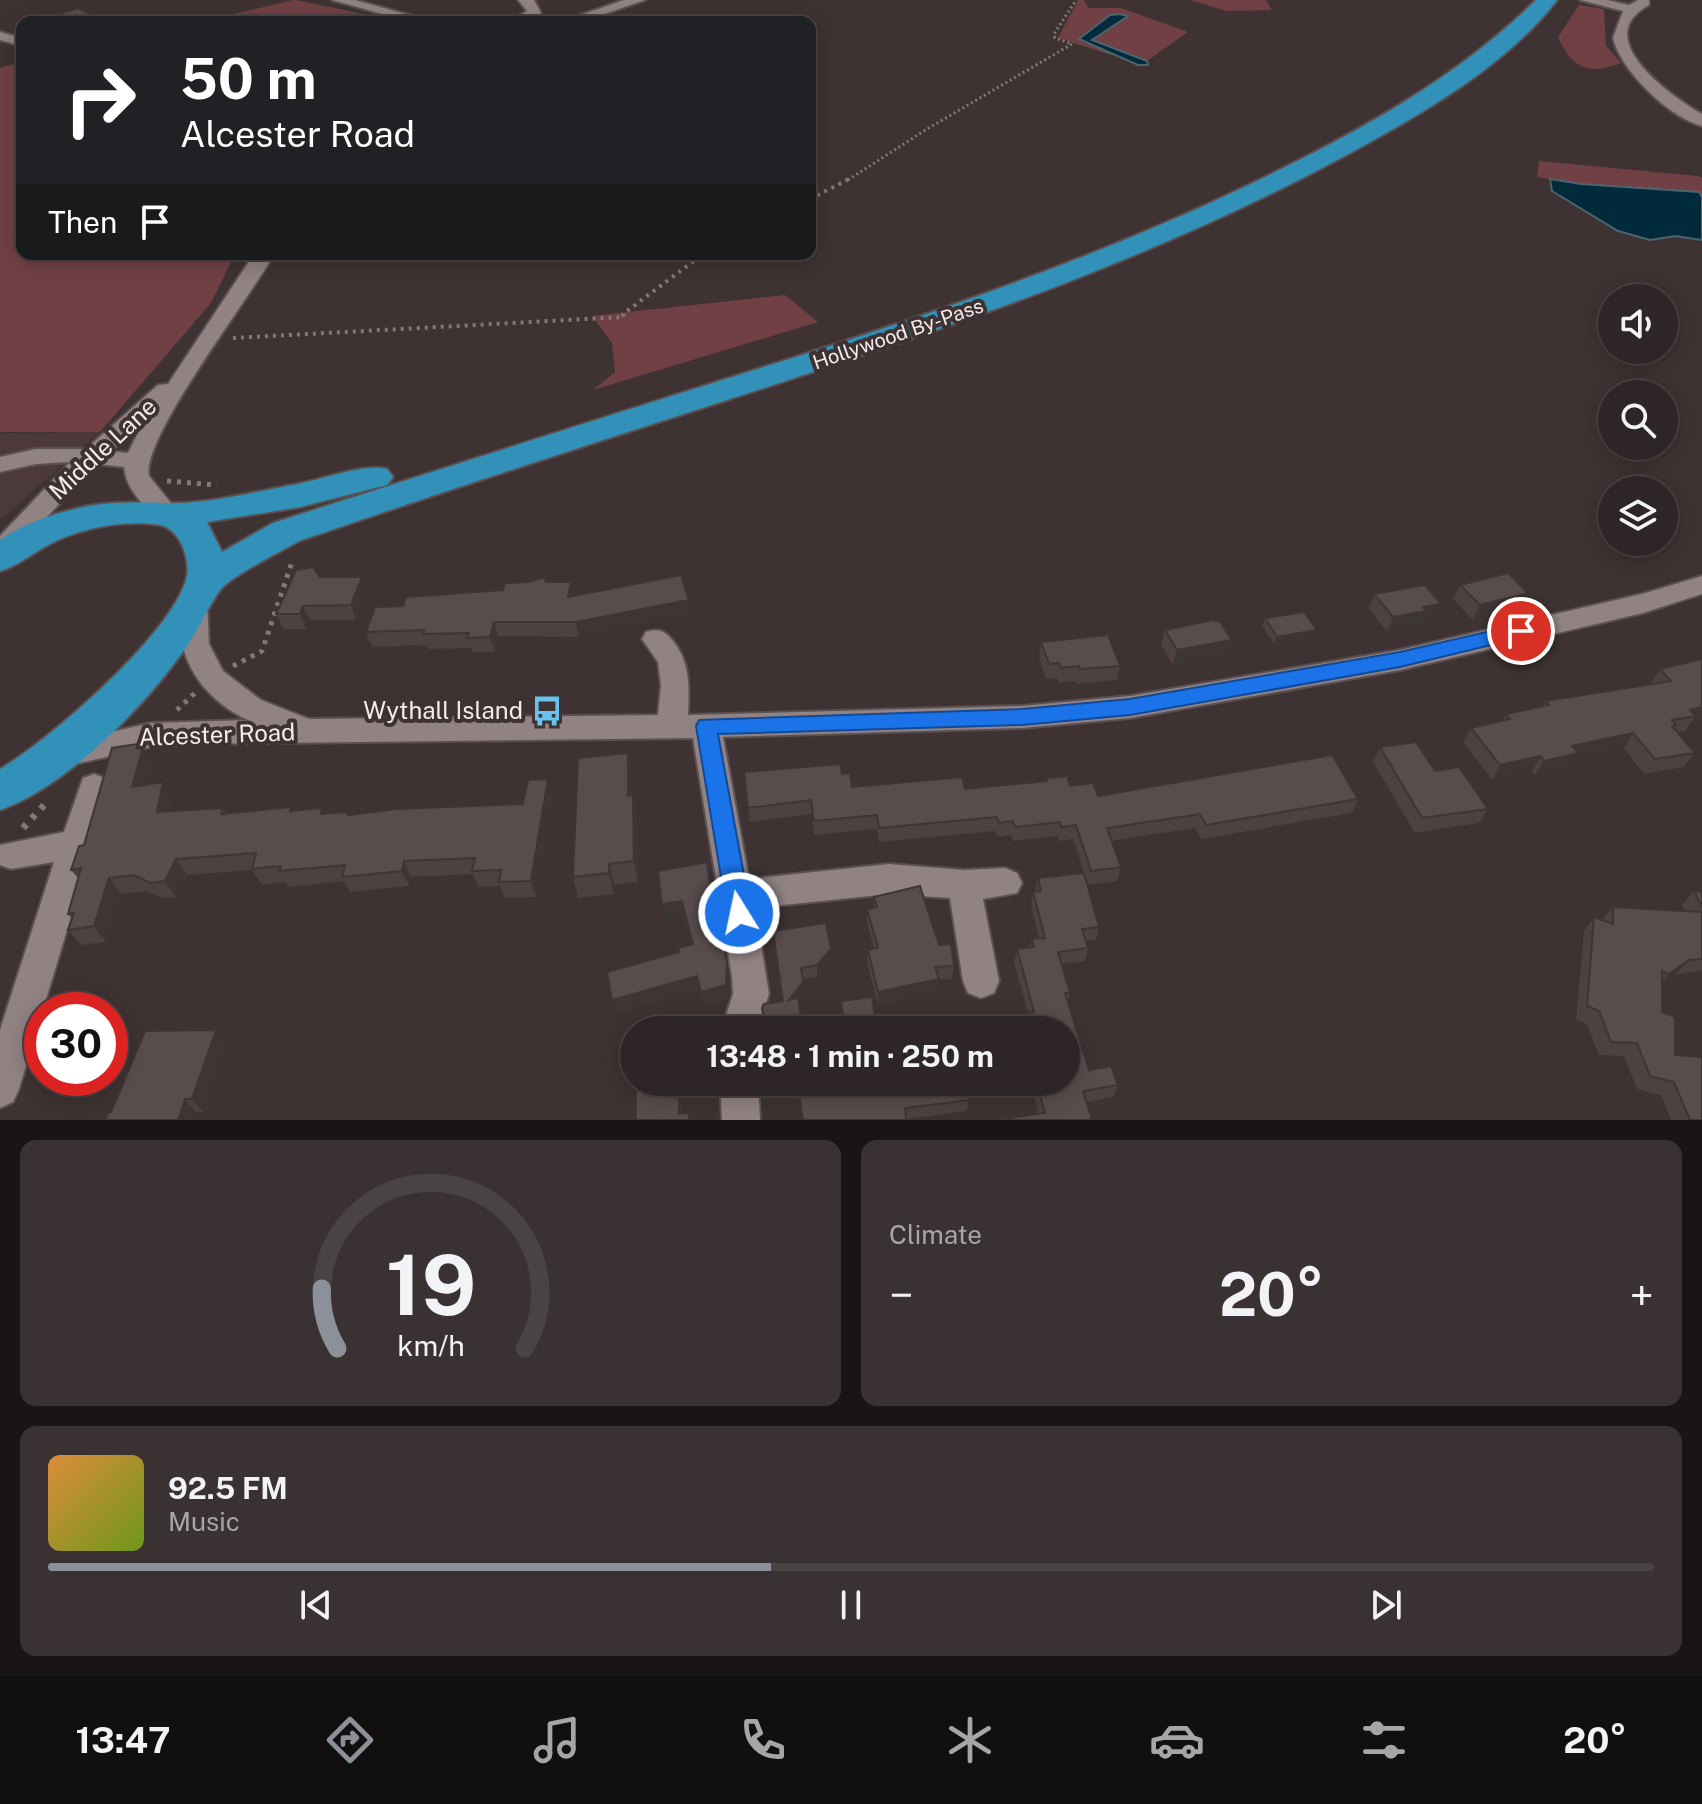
<!DOCTYPE html>
<html lang="en">
<head>
<meta charset="utf-8">
<style>
  :root { --surface:#2e2626; --page:#3a3232; --text:#f1f3f6; --muted:#a7a5a7; --line:#494343; --accent:#8c9099 }
  body { margin:0; font-family:"Public Sans",sans-serif; background:var(--page); color:var(--text); height:100vh; display:flex; flex-direction:column; font-size:30px; white-space:nowrap }
  * { box-sizing:border-box; margin:0 }
  p { font-size:26px; color:var(--muted) }
  .icon { flex:none; width:44px; height:44px; fill:none; stroke:currentColor; stroke-width:2; stroke-linecap:round; stroke-linejoin:round }
  .map { position:relative; height:1120px; overflow:hidden }
  .panel { display:flex; flex-direction:column; gap:20px; padding:20px; background:#191515; flex:1 }
  .panel>* { flex:none }
  .banner { position:absolute; left:16px; top:16px; width:800px; height:244px; border-radius:16px; box-shadow:0 4px 20px #0003,0 0 0 2px var(--line); background:#202124; color:#fff; overflow:hidden }
  .tools { position:absolute; left:1598px; top:284px; display:grid; gap:16px }
  .tools a { display:grid; place-items:center; width:80px; height:80px; border-radius:50%; background:var(--surface); box-shadow:0 4px 20px #0003,0 0 0 2px var(--line); font-size:40px }
  .speed { position:absolute; left:24px; top:992px; display:flex; gap:16px; font-size:40px; font-weight:700; text-align:center }
  .speed>* { display:grid; place-content:center; width:104px; height:104px; border-radius:50%; background:var(--surface); box-shadow:0 4px 20px #0003,0 0 0 2px var(--line); line-height:1 }
  .speed .limit { border:12px solid #d22; background:#fff; color:#111 }
  .pin { position:absolute; display:grid; place-items:center; width:68px; height:68px; color:#fff; margin:-34px; border:4px solid #fff; border-radius:50%; box-shadow:0 2px 8px #0007 }
  .me { position:absolute; width:88px; margin:-44px; rotate:350deg; stroke-linejoin:round; filter:drop-shadow(0 0 6px #0008) }
  .turn { display:flex; align-items:center; gap:28px; height:168px; padding:0 32px; font-size:36px }
  .turn .icon { width:104px; height:104px; stroke-width:2.5 }
  .turn b { display:block; font-size:56px; line-height:68px }
  .then { display:flex; align-items:center; height:76px; padding:0 32px; background:#0003; gap:16px; font-size:30px }
  .big { font-size:60px; font-weight:700; line-height:1.1 }
  .panel .widget { flex:1; display:flex; flex-direction:column; justify-content:center; gap:12px; min-width:0; padding:0 28px; border-radius:16px; background:var(--page) }
  .panel .dial { align-items:center; gap:0 }
  .dial svg { height:208px; overflow:visible; fill:none; stroke:var(--line); stroke-width:7; stroke-linecap:round; text-anchor:middle }
  .dial text { fill:var(--text); stroke:none }
  .song { display:flex; align-items:center; gap:24px }
  .cover { width:96px; height:96px; border-radius:12px; background:linear-gradient(135deg,hsl(30 70% 55%),hsl(80 70% 35%)) }
  .played { height:8px; border-radius:4px; background:linear-gradient(90deg,var(--accent) 45%,var(--line) 45%) }
  .keys { display:flex; justify-content:space-around; direction:ltr }
  .heat { display:flex; justify-content:space-between; align-items:center; font-size:44px; direction:ltr }
  .panel .tiles { flex:1; display:grid; gap:20px; grid-template-columns:1fr 1fr }
  .widget:last-child { grid-column:span 2 }
  .trip { position:absolute; left:620px; top:1016px; width:460px; height:80px; border-radius:40px; background:var(--surface); box-shadow:0 4px 20px #0003,0 0 0 2px var(--line); font-weight:700; line-height:80px; text-align:center }
  .menu { display:flex; height:128px; justify-content:space-around; align-items:center; background:#120f0f; color:var(--muted) }
  .menu .icon { width:56px; height:56px }
  .menu .current { color:var(--accent) }
  .menu b { font-size:36px; color:var(--text) }
  .map>svg:first-child { display:block }
</style>
</head>
<body>
<div class="map">
<svg width="1702" height="1120" viewBox="0 0 1702 1120">
  <rect width="100%" height="100%" fill="#3e3232"/>
  <path fill="#4c393a" d="M0,432L3,433L100,432L0,520Z"/>
  <path fill="#704044" d="M293,0H296L403,22H199Z
    M1078,0H1084L1088,8H1121L1188,32L1147,61L1130,54L1124,59L1058,38Z
    M1190,0H1266L1272,10L1226,11Z
    M1579,5L1604,9L1606,46L1621,63C1588,76 1572,68 1558,37Z
    M22,62V254H235L211,303L100,432H0V68Z
    M1539,161L1698,176L1702,178V197L1699,192L1581,184L1537,177Z
    M785,295L818,322L593,390L615,372L612,343L592,316Z"/>
  <path fill="#012b3b" stroke="#4a6570" stroke-width="2" d="M1120,14L1128,16L1092,40L1147,61L1148,65H1138L1079,39L1110,15Z
    M1550,179L1581,184L1699,192L1702,197V240L1675,236L1650,240L1618,231L1552,191Z"/>
  <g fill="none" stroke-linecap="round" stroke-linejoin="round">
    <g stroke="#5b5051" stroke-width="4">
      <path id="minor" d="M332,0H355L435,22H411Z
        M518,0H534L541,13L526,22H508L527,11Z
        M624,0H645L581,22H560Z
        M1580,0H1607L1629,5L1638,0H1649V5C1588,38 1671,96 1702,114V126C1669,117 1621,71 1613,38L1623,11Z
        M0,32L22,38V46L0,40Z
        M254,254H274C251,297 141,438 149,476L179,513L176,519H158C143,505 126,489 124,467L96,464L9,558L0,561V536L70,462L36,464L0,472V457L36,449H86L158,385L168,384ZM144,421L128,453L111,451Z
        M1702,576V594L1643,613L1400,670L1130,718L1022,728L723,737L749,879L889,864L964,870L1005,868L1017,873L1022,883L1017,893L983,899L999,981L994,993L981,998L968,993L963,981L950,898L889,894L755,908L769,994L757,1030H721L733,994L732,977L693,738L198,744L151,747L66,766L55,763L51,754L55,745L66,742L151,723L248,720C209,702 180,667 180,623C180,613 179,602 184,593L194,591L204,593L207,600L209,644L223,671L261,700L309,719L658,715L661,685L658,662L642,639L646,632C659,628 665,631 673,641C691,664 689,687 688,715L1022,706L1130,696L1400,650L1642,594Z
        M94,774L105,778L110,787L19,1089L13,1102L0,1108V1030L54,862L11,869L0,865V845L64,832L83,778Z
        M720,1082H758L760,1120H722Z"/>
    </g>
    <g stroke="#5b5051" stroke-width="4">
      <path id="highway" d="M1536,0H1557C1505,68 1413,119 1339,159C1145,263 937,332 727,400C584,446 441,492 299,541C282,551 231,576 221,589C210,603 198,630 187,646C146,705 68,786 0,810V769C50,740 170,635 186,580C189,570 187,559 184,550C180,539 172,527 160,525C124,519 79,528 48,545C31,554 18,566 0,571V540C23,524 52,514 79,508C113,500 144,503 177,503C214,502 255,492 292,485C319,481 363,463 387,469L393,477L387,485L300,507L207,522L222,552L273,523C431,472 589,422 748,372C926,316 1103,257 1271,174C1367,127 1460,75 1536,0Z"/>
    </g>
    <path stroke="#827878" stroke-width="3" stroke-dasharray="2 3" stroke-linecap="butt" d="M308,22L318,18
      M848,180L927,129L1072,44L1055,38L1054,34L1076,0"/>
    <path stroke="#827878" stroke-width="4" stroke-dasharray="3 5" stroke-linecap="butt" d="M810,199L851,178
      M233,338L624,317L623,314L703,254"/>
    <path stroke="#827878" stroke-width="5" stroke-dasharray="4 6" stroke-linecap="butt" d="M167,481L217,485
      M233,666L262,651L293,559
      M177,710L196,692"/>
    <path stroke="#827878" stroke-width="7" stroke-dasharray="5 8" stroke-linecap="butt" d="M23,828L46,803"/>
    <use href="#minor" fill="#918283" fill-rule="evenodd"/>
    <use href="#highway" fill="#3191b9" fill-rule="evenodd"/>
  </g>
  <path fill="#4d4141" d="M320,577L368,591L356,620H310L306,629H283L276,614Z
    M546,582H571L574,596L690,614L579,637L498,636L495,652H472L471,648L428,649L427,645L372,647L366,632L403,606Z
    M1460,585L1520,608L1473,620L1453,599Z
    M1374,594L1441,604L1434,618L1422,621L1419,626L1387,632L1369,609Z
    M1265,618L1317,630L1314,638L1274,644L1262,626Z
    M1165,630L1232,640L1227,655L1173,665L1161,644Z
    M1041,642L1120,666L1117,680L1077,684L1076,681L1058,683L1057,678L1046,679L1039,657Z
    M1702,659V719L1692,721L1685,731L1677,732L1695,753L1684,767L1644,774L1624,748L1575,758L1569,767L1535,775L1532,771L1492,780L1463,742L1471,728L1502,721L1506,714L1541,707L1545,701L1650,684L1660,669Z
    M1380,747L1488,809L1479,823L1415,833L1373,762Z
    M140,748L153,763L148,784L163,782L173,798L170,811L223,808L226,813L293,811L350,815L523,804L553,795L536,897L505,898L500,886L478,887L473,874L411,877L409,886L350,892L344,881L288,887L286,882L262,885L252,870L187,875L176,897L162,898L145,891L121,894L106,942L81,945L68,930L72,919L68,914L78,878L71,870L84,845Z
    M628,753L632,774V795L637,817L638,882L614,885V894L578,898L573,877Z
    M744,772L842,774L852,787L965,789L1046,781L1047,778L1098,796L1358,799L1352,813L1201,839L1195,828L1111,841L1121,867L1117,881L1088,885L1073,839L1059,841L1058,836L1013,841L1011,835L997,837L995,831L879,842L877,829L814,835L812,814L750,822Z
    M1038,878L1099,927L1096,940L1086,941L1088,948L1085,961L1062,964L1070,993L1068,1002L1089,1070L1118,1085L1113,1097L1086,1102L1039,1114L1029,1082H1066V1030H1006L1005,1029L1008,1016L1028,1013L1014,962L1017,949L1030,947L1032,939L1039,938L1031,905L1033,892L1035,891Z
    M1694,891L1702,892V971L1676,974L1662,984V1012L1675,1055L1702,1120H1671L1661,1095L1637,1089L1624,1056L1599,1055L1587,1024L1576,1020L1584,931L1594,917L1602,920L1613,907L1685,911L1682,905Z
    M874,897L939,945L954,966L952,979L938,980L937,992L878,1005L867,963L868,950L874,948L867,923V909L873,908Z
    M662,904L713,906L729,977L728,998L704,1006L700,989L616,1013L679,952L692,944L684,915L665,918Z
    M773,931L831,960L817,977L803,979L804,993L799,1000L782,1001Z
    M226,1043L203,1112H111Z
    M636,1082H691L692,1084L681,1086L682,1114L690,1120Z
    M796,1082H965L969,1100L967,1111L906,1119V1120H802Z"/>
  <path fill="#3e3535" d="M362,577L368,591L356,620L351,605Z
    M571,582L574,596L568,597Z
    M1528,593L1520,608L1473,620L1480,605Z
    M689,600L690,614L579,637L576,622Z
    M1441,604L1434,618L1422,621L1419,626L1387,632L1393,617L1423,607Z
    M303,606L310,620L306,629L300,614Z
    M494,622L498,636L495,652L490,637Z
    M1317,630L1314,638L1274,644L1277,637Z
    M1232,640L1227,655L1173,665L1177,650Z
    M1702,707V719L1692,721L1696,716L1690,710Z
    M1633,733L1624,748L1575,758L1569,767L1535,775L1544,761L1572,746Z
    M138,744L142,751L143,747L153,763L143,803L132,787Z
    M628,753L632,774V817L628,796Z
    M1541,756L1532,771L1492,780L1500,765Z
    M548,779L553,795L536,897L531,881Z
    M163,782L173,798L167,828L157,812Z
    M633,795L637,817L638,882L634,861Z
    M176,859L187,875L176,897L165,881Z
    M404,861L411,877L409,886L402,871Z
    M609,864L614,885V894L609,873Z
    M109,878L121,894L106,942L94,926Z
    M682,901L684,915L665,918L662,904Z
    M831,949V960L817,977V965Z
    M1689,960L1676,974L1657,988L1669,974Z
    M727,964L729,977L728,998L704,1006L701,992Z
    M697,976L700,989L616,1013L612,1000Z
    M939,979L937,992L878,1005V992Z
    M803,982L804,993L790,1011L789,1000Z
    M216,1030L226,1043L203,1112L192,1099Z
    M679,1082H681V1086L682,1120L679,1114Z
    M185,1099L196,1112L193,1120H178Z"/>
  <path fill="#594c4c" stroke="#3e3535" stroke-width="2" d="M78,8L105,21L29,22Z
    M313,567L320,577H362L351,605L303,606L300,614H276L296,570Z
    M1508,573L1528,593L1480,605L1460,585Z
    M681,575L689,600L576,622H494L490,637L467,638L469,633L423,634L424,630L366,632L375,607L403,606L406,597L503,590L505,583L529,582L544,577L546,582H571L568,597Z
    M1425,585L1441,604L1423,607L1426,611L1393,617L1374,594Z
    M1304,612L1317,630L1277,637L1265,618Z
    M1213,620L1220,622L1232,640L1177,650L1165,630Z
    M1108,635L1120,666L1080,669L1079,666L1061,668L1059,663L1049,664L1041,642Z
    M1702,659V707L1690,710L1696,716L1672,720L1676,725L1672,726L1695,753L1655,759L1633,733L1572,746L1578,753L1544,761L1541,756L1500,765L1471,728L1510,719L1506,714L1549,705L1545,701L1671,681L1660,669Z
    M1416,742L1435,771L1459,767L1488,809L1422,818L1380,747Z
    M138,744L137,748L143,747L132,787L163,782L157,812L223,808L221,814L291,807L290,811L322,808L321,814L348,812V815L397,809L523,804L528,780L548,779L531,881L499,882L501,870L472,871L475,858L404,861L402,871L342,877L345,865L279,871L281,866L252,869L256,853L176,859L165,881L150,883L134,875L109,878L94,926L68,930L74,913L68,914L81,868L71,870L79,846L84,845L112,748Z
    M628,753V796L633,795L634,861L609,864V873L573,877L578,758Z
    M1332,755L1358,799L1206,825L1200,814L1107,828L1121,867L1091,871L1076,825L1062,827L1060,822L1015,827L1013,821L999,823L997,817L879,828L877,815L814,821L811,800L748,808L744,772L840,764L842,774L850,773L852,787L962,777L965,789L1047,781V778L1067,776L1070,786L1093,783L1098,796Z
    M707,862L713,906L718,905L727,964L726,985L701,992L697,976L612,1000L607,972L679,952L678,948L693,944L682,901L662,904L658,871Z
    M1084,873L1099,927L1082,929L1088,948L1058,952L1070,993H1065L1089,1070L1111,1066L1118,1085L1083,1091L1092,1120H994L1045,1113L1036,1082H1066V1030H1012L1008,1016L1034,1012L1017,949L1034,947L1032,939L1045,938L1033,892L1041,891L1038,878Z
    M920,886L939,945L951,944L954,966L935,967L939,979L878,992L868,950L878,948L867,909L877,907L874,897Z
    M1694,891L1702,892V907Z
    M1613,907L1702,912V959L1689,960L1669,974L1662,971V1012L1675,1017V1055L1702,1057V1120H1690L1674,1082L1650,1076L1637,1043L1611,1042L1599,1011L1587,1006L1594,917L1613,924Z
    M826,923L831,949L817,965L801,968L803,982L789,1000L798,998L803,1030H766L762,1008L764,1004L783,1001L773,931Z
    M872,997L877,1030H845L841,1001Z
    M216,1030L192,1099H185L178,1120H105L108,1113L111,1112L145,1031Z
    M636,1082H679V1114L689,1113V1120H636Z
    M797,1082H965L969,1100L905,1108L906,1120H803Z"/>
  <path fill="#1a73e8" stroke="#114b97" stroke-width="2" d="M1521,624L1528,626L1531,631L1528,636L1400,667L1130,715L1022,725L718,734L751,913L748,921L739,924L731,921L727,913L696,726L699,720L1022,709L1130,699L1400,652Z"/>
  <defs>
    <g id="bus-bare" transform="scale(2.4)"><path d="M-5-6H5V4H4V6H2V4H-2V6H-4V4H-5ZM-3.5-4V0h7V-4ZM-3.5 1.2v1.5H-2V1.2ZM2 1.2v1.5H3.5V1.2Z" fill="#66c4ef" stroke="#3e3232" stroke-width="2.5" paint-order="stroke"/></g>
  </defs>
  <g fill-rule="evenodd">
    <use href="#bus-bare" x="547" y="711"/>
  </g>
  <g text-anchor="middle" stroke-width="8" stroke-linejoin="round" paint-order="stroke">
    <g font-size="20" fill="#f4ecec" stroke="#3e3232">
      <text transform="translate(898 334) rotate(-19)" y="7">Hollywood By-Pass</text>
    </g>
    <g font-size="24" fill="#f4ecec" stroke="#3e3232">
      <text transform="translate(103 449) rotate(-43)" y="8">Middle Lane</text>
      <text transform="translate(217 735) rotate(-2)" y="8">Alcester Road</text>
    </g>
    <g font-size="24" fill="#f4ecec" stroke="#3e3232" text-anchor="end">
      <text x="523" y="719">Wythall Island</text>
    </g>
  </g>
</svg>
<div class="tools">
<a><svg class="icon" aria-label="sound" viewBox="0 0 24 24"><path d="M4 9h4l5-4v14l-5-4H4zM17 9q2 3 0 6"/></svg></a>
<a><svg class="icon" aria-label="search" viewBox="0 0 24 24"><circle cx="10" cy="10" r="6"/><path d="M15 15l6 6"/></svg></a>
<a><svg class="icon" aria-label="layers" viewBox="0 0 24 24"><path d="M12 4l9 5-9 5-9-5zM3 14l9 5 9-5"/></svg></a>
</div>
<div class="speed"><div class="limit">30</div></div>
<div class="pin" style="left:1521px;top:631px;background:#d93025"><svg class="icon" aria-label="arrive" viewBox="0 0 24 24"><path d="M6 21V4h12l-3 4 3 4H6"/></svg></div>
<svg class="me" style="left:739px;top:913px" viewBox="-20 -20 40 40"><circle r="17" fill="#1a73e8" stroke="#fff" stroke-width="3"/><path d="M0-11L8 9 0 5-8 9z" fill="#fff"/></svg>
<div class="trip">13:48 · 1 min · 250 m</div>
<div class="banner">
<div class="turn"><svg class="icon" aria-label="right" viewBox="0 0 24 24"><path d="M7 20v-9h11M14 6l5 5-5 5"/></svg><div><b>50 m</b>Alcester Road</div></div>
<div class="then">Then<svg class="icon" aria-label="arrive" viewBox="0 0 24 24"><path d="M6 21V4h12l-3 4 3 4H6"/></svg></div>
</div>
</div>
<section class="panel">
<div class="tiles">
<div class="widget dial"><svg viewBox="0 0 100 80">
<path d="M14 69A42 42 0 1 1 86 69"/>
<path d="M14 69A42 42 0 0 1 8 46" stroke="#8c9099"/>
<text x="50" y="56" font-size="32" font-weight="700">19</text>
<text x="50" y="72" font-size="11">km/h</text>
</svg></div>
<div class="widget"><p>Climate</p>
<div class="heat"><a>−</a><b class="big">20°</b><a>+</a></div>
</div>
<div class="widget">
<div class="song"><i class="cover"></i><div><b>92.5 FM</b><p>Music</p></div></div>
<div class="played"></div>
<div class="keys"><svg class="icon" aria-label="previous" viewBox="0 0 24 24"><path d="M18 5L8 12l10 7zM5 5v14"/></svg><svg class="icon" aria-label="pause" viewBox="0 0 24 24"><path d="M8 5v14M16 5v14"/></svg><svg class="icon" aria-label="next" viewBox="0 0 24 24"><path d="M6 5l10 7-10 7zM19 5v14"/></svg></div>
</div>
</div>
</section>
<nav class="menu">
<b>13:47</b>
<svg class="icon current" aria-label="directions" viewBox="0 0 24 24"><path d="M12 3l9 9-9 9-9-9zM9 14v-3h6M13 9l2 2-2 2"/></svg>
<svg class="icon" aria-label="music" viewBox="0 0 24 24"><path d="M9 18V5l10-2v13"/><circle cx="6" cy="18" r="3"/><circle cx="16" cy="16" r="3"/></svg>
<svg class="icon" aria-label="phone" viewBox="0 0 24 24"><path d="M5 4h4l2 5-3 2q2 4 5 5l2-3 5 2v4C11 20 4 13 5 4z"/></svg>
<svg class="icon" aria-label="climate" viewBox="0 0 24 24"><path d="M12 3v18M4 7l16 10M4 17L20 7"/></svg>
<svg class="icon" aria-label="car" viewBox="0 0 24 24"><path d="M5 17H2v-5l4-1 3-4h7l3 4 3 1v5h-3M9 17h6M6 11h13"/><circle cx="7" cy="17" r="2"/><circle cx="17" cy="17" r="2"/></svg>
<svg class="icon" aria-label="filters" viewBox="0 0 24 24"><path d="M4 7h16M4 17h16"/><circle cx="9" cy="7" r="2"/><circle cx="15" cy="17" r="2"/></svg>
<b>20°</b>
</nav>
</body>
</html>
